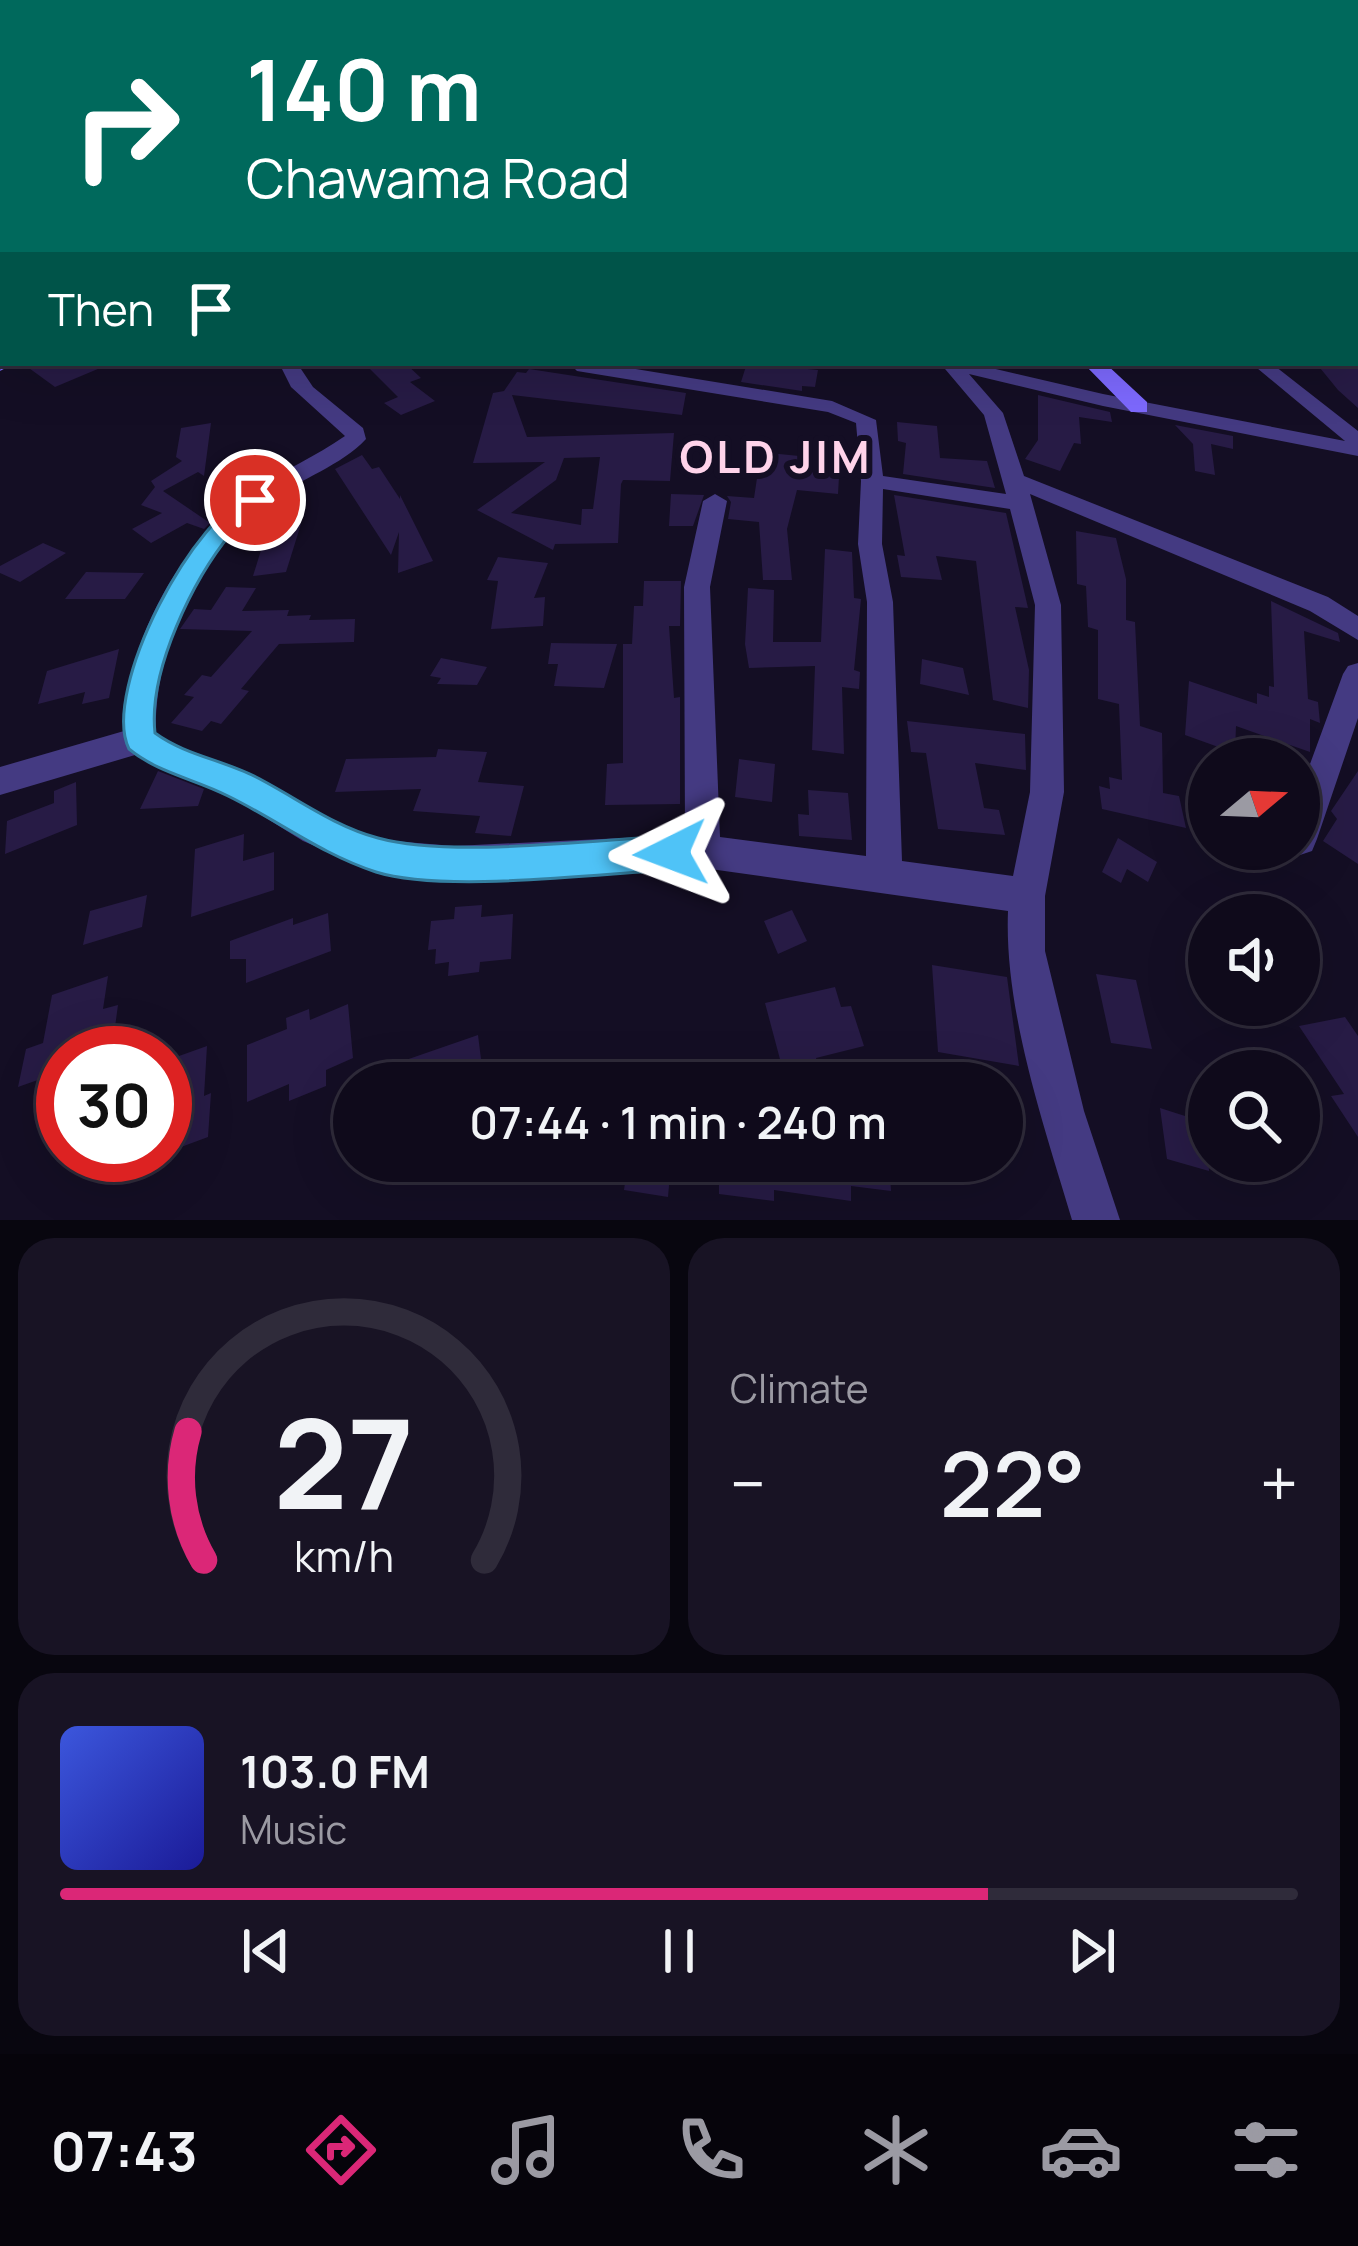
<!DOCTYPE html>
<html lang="en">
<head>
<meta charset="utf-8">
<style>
  :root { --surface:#0f0a1b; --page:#181324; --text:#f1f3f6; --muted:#9b9aa3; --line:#2f2b3a; --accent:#db2777 }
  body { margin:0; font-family:Manrope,sans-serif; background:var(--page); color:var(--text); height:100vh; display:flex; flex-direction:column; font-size:45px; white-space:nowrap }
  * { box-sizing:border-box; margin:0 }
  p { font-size:39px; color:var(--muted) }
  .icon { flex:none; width:66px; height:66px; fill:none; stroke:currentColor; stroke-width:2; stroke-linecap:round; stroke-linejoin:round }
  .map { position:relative; height:1220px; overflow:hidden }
  .sheet { display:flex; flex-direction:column; gap:18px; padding:18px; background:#08060f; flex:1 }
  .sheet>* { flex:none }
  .hud { position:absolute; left:0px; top:0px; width:1359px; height:366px; box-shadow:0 12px 48px #0002,0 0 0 3px var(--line); background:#00695c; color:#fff; overflow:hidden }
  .needle { width:78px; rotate:71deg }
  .fabs { position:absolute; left:1188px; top:738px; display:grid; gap:24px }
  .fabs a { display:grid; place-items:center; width:132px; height:132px; border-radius:50%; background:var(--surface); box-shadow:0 12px 48px #0002,0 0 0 3px var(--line); font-size:60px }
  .speed { position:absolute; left:36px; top:1026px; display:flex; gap:24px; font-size:60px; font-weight:700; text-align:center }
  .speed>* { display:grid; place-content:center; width:156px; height:156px; border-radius:50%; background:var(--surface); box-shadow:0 12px 48px #0002,0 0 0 3px var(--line); line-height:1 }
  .speed .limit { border:18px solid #d22; background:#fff; color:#111 }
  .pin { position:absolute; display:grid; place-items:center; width:102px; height:102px; color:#fff; margin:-51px; border:6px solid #fff; border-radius:50%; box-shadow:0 3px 12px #0007 }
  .me { position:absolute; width:132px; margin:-66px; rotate:267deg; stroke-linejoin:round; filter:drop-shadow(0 0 9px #0008) }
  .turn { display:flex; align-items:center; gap:42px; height:252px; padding:0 48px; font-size:54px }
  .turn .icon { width:156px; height:156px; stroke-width:2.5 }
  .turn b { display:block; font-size:84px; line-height:102px }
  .then { display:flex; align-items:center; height:114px; padding:0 48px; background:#0003; gap:24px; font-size:45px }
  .big { font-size:90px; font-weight:600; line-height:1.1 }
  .sheet .tile { flex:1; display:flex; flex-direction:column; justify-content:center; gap:18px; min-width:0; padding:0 42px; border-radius:36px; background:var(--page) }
  .sheet .dial { align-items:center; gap:0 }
  .dial svg { height:312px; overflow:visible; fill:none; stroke:var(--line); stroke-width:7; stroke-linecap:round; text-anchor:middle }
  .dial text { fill:var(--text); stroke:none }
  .song { display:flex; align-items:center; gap:36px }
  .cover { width:144px; height:144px; border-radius:18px; background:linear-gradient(135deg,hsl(230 70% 55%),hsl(240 70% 35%)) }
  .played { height:12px; border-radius:6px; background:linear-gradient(90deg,var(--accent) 75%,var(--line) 75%) }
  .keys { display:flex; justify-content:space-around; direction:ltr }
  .heat { display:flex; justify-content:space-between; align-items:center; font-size:66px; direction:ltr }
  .sheet .tiles { flex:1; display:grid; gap:18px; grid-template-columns:1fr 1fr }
  .tile:last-child { grid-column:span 2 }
  .trip { position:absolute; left:333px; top:1062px; width:690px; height:120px; border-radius:60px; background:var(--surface); box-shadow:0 12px 48px #0002,0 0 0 3px var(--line); font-weight:600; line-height:120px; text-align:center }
  .dock { display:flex; height:192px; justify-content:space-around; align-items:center; background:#06040b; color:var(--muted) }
  .dock .icon { width:84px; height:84px }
  .dock .selected { color:var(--accent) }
  .dock b { font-size:54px; color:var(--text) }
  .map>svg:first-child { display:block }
</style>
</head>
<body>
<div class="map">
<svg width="1358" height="1220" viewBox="0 0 1358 1220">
  <rect width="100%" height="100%" fill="#140e24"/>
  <path fill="#271b45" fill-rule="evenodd" d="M22,363H112L55,387Z
    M364,363H405L421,378L410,382L435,401L401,415L384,403L398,397Z
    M747,363L818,370L815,387L802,386V391L741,382Z
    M1316,363H1358V408L1338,390Z
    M529,369L686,393L682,415L512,395L527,437L674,433L670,481L623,480L621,484L618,543L555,544L553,550L477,510L545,462L473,463L493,393L504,391L517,372L526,373ZM600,457L593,509H582L581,525L511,513L556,480L564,458Z
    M1038,395L1110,412L1112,422L1079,417L1081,444L1074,443L1060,471L1025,459L1038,440Z
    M897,422L937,426L940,458L987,461L995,488L903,474L906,443L898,441Z
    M211,423L204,476L198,472L163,491L210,523L204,529L187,523L151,543L132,529L162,513L141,505L155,487L151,481L182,461L176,457L181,428Z
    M1175,425L1233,436V449L1211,444L1215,475L1195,471L1193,444Z
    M769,453L840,460L838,494L797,490L787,529L792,580H763L759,522L728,519L731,502L727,496L754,498L759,465H767Z
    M362,455L372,469L379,467L400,499V495L433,561L398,573L399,532L391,555L335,469Z
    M671,494L704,495L693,526H669Z
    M894,495L1006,513L1028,608L1015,607L1029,670L1028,708L993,700L976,561L936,556L942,580L901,577L897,555L905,556Z
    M301,524L286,572L253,576L267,531Z
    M1076,531L1116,538L1126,579V620L1135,622L1140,726L1162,733L1163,793L1179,796L1186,828L1102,809L1099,786L1110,789L1109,777L1122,780L1119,704L1098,699V630L1088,627L1086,586L1077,584Z
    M43,543L66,553L20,582L0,573V566Z
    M825,549L852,552L854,598L861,599L854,670L860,672L859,689L842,687L844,754L812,750L815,666L749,668L745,644L748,588L774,590L773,642H821Z
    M498,557L548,563L534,598L545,597L543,626L491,629L498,581L487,580Z
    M86,572L144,573L125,599H65Z
    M644,581H681L680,626H669L674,698L680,697V804L605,805L607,764L623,763V644H632L634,606H643Z
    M226,587L256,588L242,611L289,610L287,616L311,615L309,620L355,619L354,642L279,644L241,689L249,691L221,724L211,721L202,731L171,723L194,697L184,695L202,675L211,677L252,631L180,629L194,609L211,610Z
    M1271,601L1338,633L1340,642L1304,631L1308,699L1318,702L1320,723L1310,719V752L1236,726L1235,753L1185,735L1189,681L1257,704V693L1269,697V686L1274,687Z
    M551,643L617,644L604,688L554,686L558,664H548Z
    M119,649L109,698L82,704L85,692L38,704L47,671Z
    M441,658L487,667L477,685L437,684L441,678L430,676Z
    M922,659L963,668L969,695L920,684Z
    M907,721L1025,734L1026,770L975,763L984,808L999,810L1005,835L938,829L926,753L911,752Z
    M438,749L487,752L478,782L524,786L511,836L475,833L480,816L413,811L421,789L335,792L346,759L436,757Z
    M739,759L775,764L772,802L735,797Z
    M158,771L204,789L198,806L140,809Z
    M1358,771V864L1323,841L1337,819L1331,811Z
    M76,782L77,825L5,854L7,821L54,803V791Z
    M808,790L848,793L852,840L799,836L798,814L809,815Z
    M244,834L243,861L274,852V890L191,917L195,849Z
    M1118,838L1157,862L1148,882L1127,869L1121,883L1102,872Z
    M147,895L142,927L83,945L90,911Z
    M482,905L481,917L513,914L511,959L480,962L479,972L448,976L449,962L435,964L436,949L428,950L431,921L454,919L455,907Z
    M792,910L807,941L778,954L764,921Z
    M328,913L331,951L246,983V959H230V941L293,918V925Z
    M932,965L1007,977L1019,1066L938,1052Z
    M1096,974L1136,980L1152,1049L1111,1043Z
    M108,976L103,1009L118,1005L115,1027L104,1031L102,1053H63V1071L18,1087L26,1049L43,1043L52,995Z
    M835,987L841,1007L851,1006L864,1046L816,1058L820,1072L797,1077L792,1061L781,1063L765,1003Z
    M348,1004L353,1058L326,1070V1086L289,1101V1084L247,1102V1045L287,1029L286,1018L309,1009L310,1020Z
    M1345,1017L1358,1036V1137L1331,1096L1344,1094L1299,1026Z
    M478,1035L484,1083H401L400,1062Z
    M207,1046L204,1096L211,1093L208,1137L165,1153V1061Z
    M1160,1108L1207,1123L1209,1171L1167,1159Z
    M628,1161H889L891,1191L851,1186V1201L774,1190V1201L719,1194V1181L670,1174L668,1197L624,1190Z"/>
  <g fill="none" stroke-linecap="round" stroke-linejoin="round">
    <path fill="#443a82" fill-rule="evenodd" d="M1356,236H1358V244H1356Z
      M1356,256H1358V266H1356Z
      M1356,288H1358V298H1356Z
      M1356,326H1358V337H1356Z
      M279,363H297L313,387L363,428L366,439C341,466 301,478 272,500C199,551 154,646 156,734L168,743L253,775L327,819L381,840L454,846L685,835L684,587L703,501L715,494L727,501L710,587L720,837L866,856L867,602L858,544L861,481L856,423L828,412L577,371L569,363H599L832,401L876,420L883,476L1006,494L984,415L940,363H970L1103,394L1345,441L1251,363H1271L1358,431V456L1103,406L969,374L1003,413L1024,476L1328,597L1358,616V640L1310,611L1030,494L1061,605L1064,792L1045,896V951L1084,1111L1120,1220H1072C1044,1125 1004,1011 1008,911L703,868L454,880L381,874L303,841L229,795L135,755L0,795V767L124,731C126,644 175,553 242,499C274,474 312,459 345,436L291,387ZM883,489L1010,509L1035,605L1030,792L1013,876L902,861L893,602L882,544Z
      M1358,663V718L1317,839L1312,851L1300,855L1287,849H1299V794L1343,674L1348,666Z"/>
    <path fill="#7d69fe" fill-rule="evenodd" d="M3,357V363H15L0,371Z
      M1083,363H1105L1147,402V412H1131Z"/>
  </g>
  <linearGradient id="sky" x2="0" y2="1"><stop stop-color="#0b0814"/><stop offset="0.52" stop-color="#343650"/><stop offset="1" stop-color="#343650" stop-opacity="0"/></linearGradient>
  <rect width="1358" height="357" fill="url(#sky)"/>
  <path fill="#4fc3f7" stroke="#337fa1" stroke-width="3" d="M255,493L267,500C257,512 243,520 232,532C193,579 148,671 155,733C185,755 223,760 256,777C297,798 333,826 378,838C450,858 593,840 671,836L684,841L689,853L684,865L671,870C595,874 443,893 376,872C321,854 279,821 228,796C195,779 158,773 129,749C100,691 195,511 255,493Z"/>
  <g text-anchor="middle" stroke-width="12" stroke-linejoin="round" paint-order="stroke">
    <g font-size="45" font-weight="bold" letter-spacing="3" fill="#ffd3ea" stroke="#140e24">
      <text x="776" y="473">OLD JIM</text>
    </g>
  </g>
</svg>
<div class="fabs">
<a><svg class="needle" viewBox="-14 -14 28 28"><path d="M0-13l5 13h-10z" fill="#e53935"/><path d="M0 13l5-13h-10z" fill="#9b9aa3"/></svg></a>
<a><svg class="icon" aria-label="sound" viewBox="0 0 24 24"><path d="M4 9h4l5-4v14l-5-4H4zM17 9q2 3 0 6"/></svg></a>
<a><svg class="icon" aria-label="search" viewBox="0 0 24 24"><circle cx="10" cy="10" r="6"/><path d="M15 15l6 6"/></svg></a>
</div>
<div class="speed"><div class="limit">30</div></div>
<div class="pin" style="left:255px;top:500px;background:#d93025"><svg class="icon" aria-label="arrive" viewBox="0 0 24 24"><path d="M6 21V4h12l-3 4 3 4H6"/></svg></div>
<svg class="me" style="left:671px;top:853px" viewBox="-20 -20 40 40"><path d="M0-17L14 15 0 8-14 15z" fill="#4fc3f7" stroke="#fff" stroke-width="4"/></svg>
<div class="trip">07:44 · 1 min · 240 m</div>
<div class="hud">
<div class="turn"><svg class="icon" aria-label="right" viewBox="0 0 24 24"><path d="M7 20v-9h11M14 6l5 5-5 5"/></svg><div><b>140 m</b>Chawama Road</div></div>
<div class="then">Then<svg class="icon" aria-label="arrive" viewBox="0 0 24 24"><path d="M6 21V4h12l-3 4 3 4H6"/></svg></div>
</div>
</div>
<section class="sheet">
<div class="tiles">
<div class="tile dial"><svg viewBox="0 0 100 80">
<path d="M14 69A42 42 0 1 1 86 69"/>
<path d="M14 69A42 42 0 0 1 10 36" stroke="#db2777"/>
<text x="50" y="56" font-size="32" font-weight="700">27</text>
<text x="50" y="72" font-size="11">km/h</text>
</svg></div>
<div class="tile"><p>Climate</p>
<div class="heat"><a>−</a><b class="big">22°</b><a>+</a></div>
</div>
<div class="tile">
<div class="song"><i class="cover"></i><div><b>103.0 FM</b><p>Music</p></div></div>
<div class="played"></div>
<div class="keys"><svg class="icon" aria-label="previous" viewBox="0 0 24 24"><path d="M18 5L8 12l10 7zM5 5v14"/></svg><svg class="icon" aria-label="pause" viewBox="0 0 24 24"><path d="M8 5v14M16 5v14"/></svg><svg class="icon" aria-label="next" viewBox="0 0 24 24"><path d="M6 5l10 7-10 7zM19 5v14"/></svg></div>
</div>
</div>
</section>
<nav class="dock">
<b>07:43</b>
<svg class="icon selected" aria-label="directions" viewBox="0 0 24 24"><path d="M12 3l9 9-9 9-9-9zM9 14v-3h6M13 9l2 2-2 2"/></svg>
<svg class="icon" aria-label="music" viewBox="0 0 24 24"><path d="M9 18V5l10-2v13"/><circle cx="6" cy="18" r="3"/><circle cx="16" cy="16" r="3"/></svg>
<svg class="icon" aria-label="phone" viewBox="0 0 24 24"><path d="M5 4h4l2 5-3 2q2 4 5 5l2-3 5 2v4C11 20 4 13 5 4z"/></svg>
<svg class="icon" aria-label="climate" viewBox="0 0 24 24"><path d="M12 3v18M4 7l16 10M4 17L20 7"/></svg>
<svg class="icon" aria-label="car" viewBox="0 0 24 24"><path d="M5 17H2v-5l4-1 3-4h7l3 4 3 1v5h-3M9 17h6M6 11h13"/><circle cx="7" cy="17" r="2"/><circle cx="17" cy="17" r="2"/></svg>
<svg class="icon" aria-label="filters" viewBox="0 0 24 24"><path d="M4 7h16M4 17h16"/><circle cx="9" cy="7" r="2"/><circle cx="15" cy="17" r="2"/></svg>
</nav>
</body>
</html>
